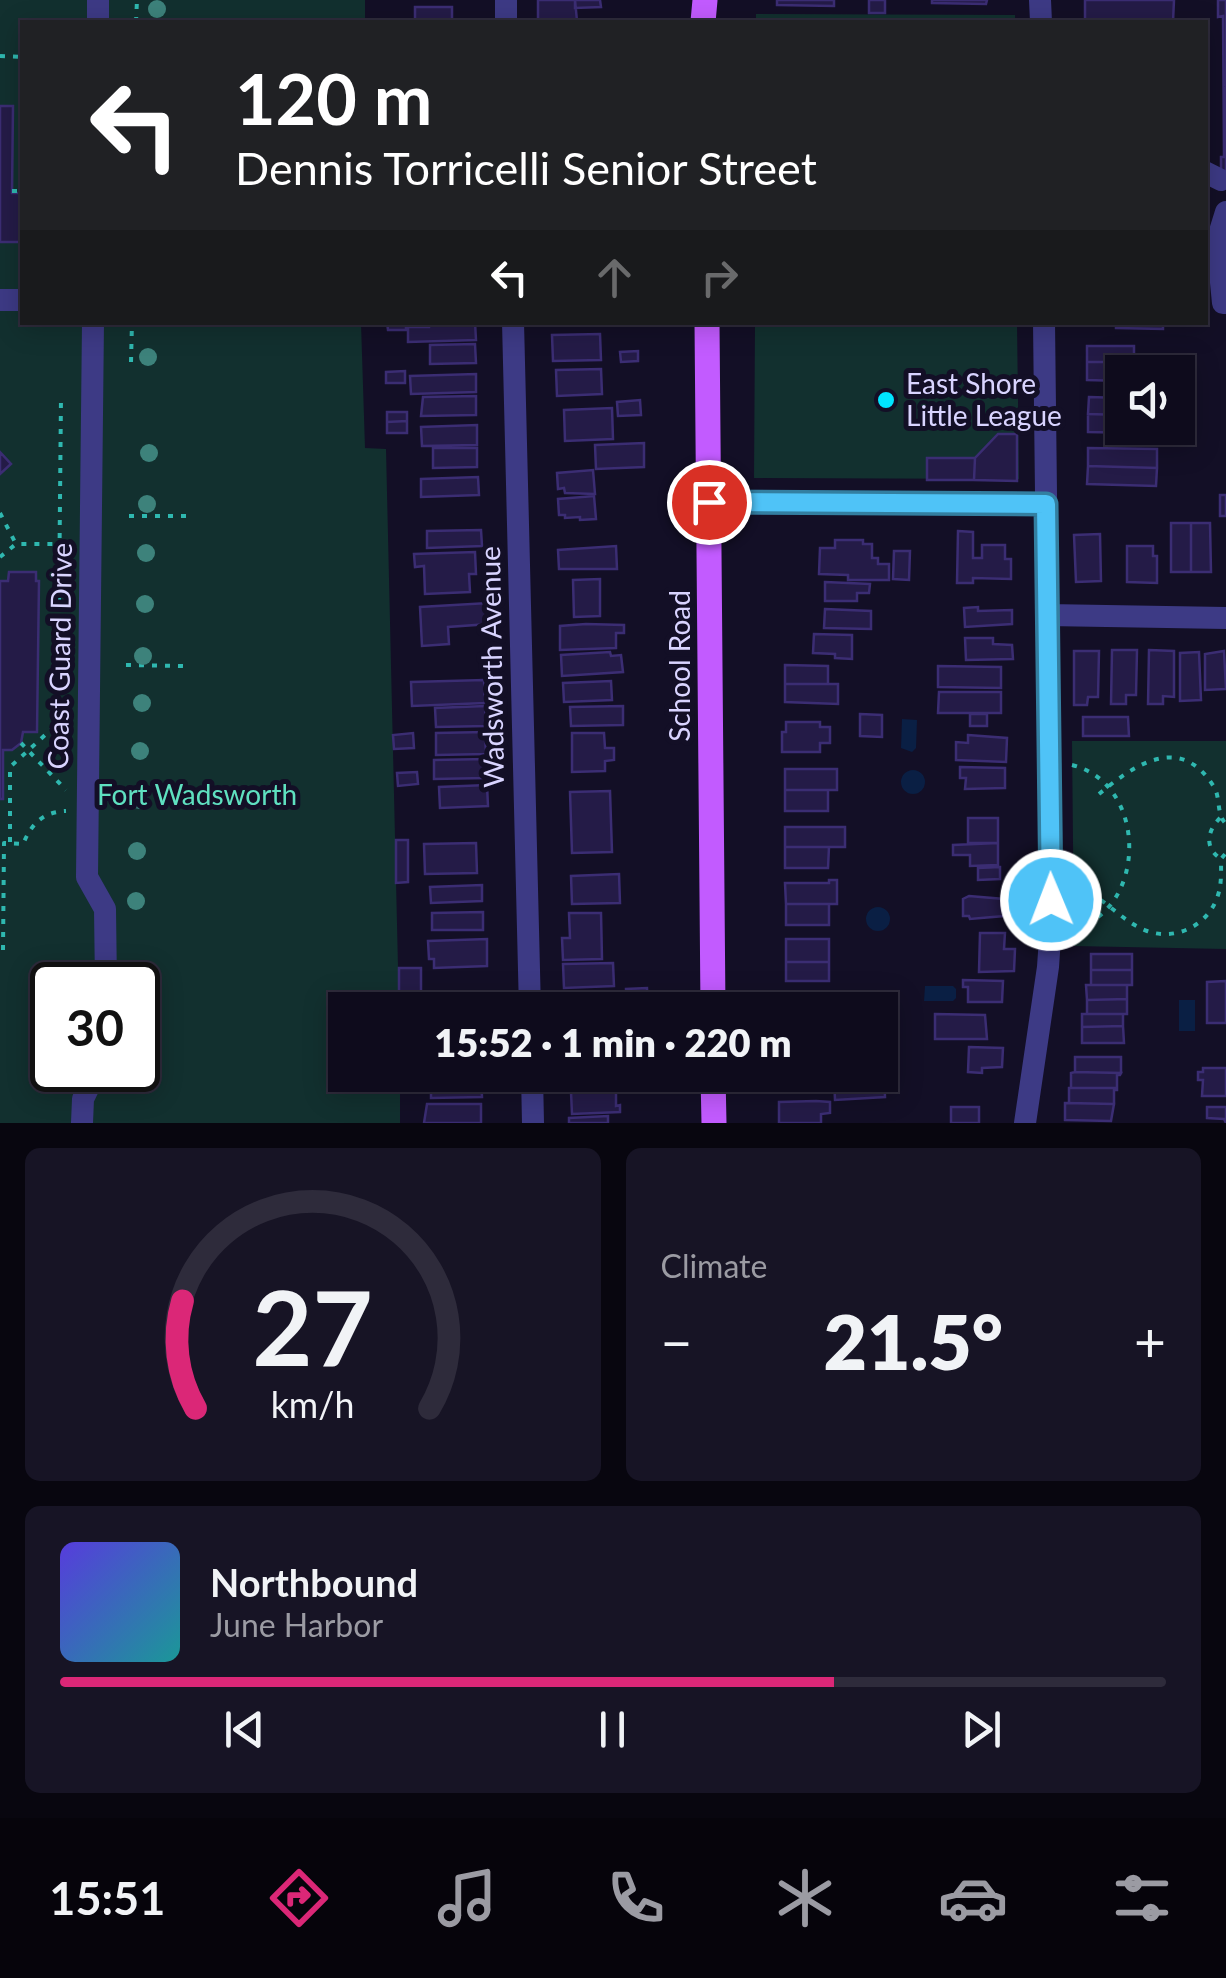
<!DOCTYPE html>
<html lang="en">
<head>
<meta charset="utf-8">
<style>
  :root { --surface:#0e0b1c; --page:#171425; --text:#f1f3f6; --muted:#9b9ba3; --line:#2e2b3b; --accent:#db2777 }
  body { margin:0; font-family:Lato,sans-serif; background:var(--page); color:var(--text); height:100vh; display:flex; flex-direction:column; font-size:38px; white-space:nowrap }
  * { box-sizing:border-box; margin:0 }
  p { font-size:32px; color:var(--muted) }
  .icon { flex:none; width:55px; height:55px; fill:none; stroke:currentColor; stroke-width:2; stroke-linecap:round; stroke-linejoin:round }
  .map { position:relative; height:1123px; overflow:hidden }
  .panel { display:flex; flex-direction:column; gap:25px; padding:25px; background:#08060f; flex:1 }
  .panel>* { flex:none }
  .hud { position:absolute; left:20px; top:20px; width:1188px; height:305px; border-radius:0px; box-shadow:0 5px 25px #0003,0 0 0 2px var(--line); background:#202124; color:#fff; overflow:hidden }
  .tools { position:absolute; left:1105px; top:355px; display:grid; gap:20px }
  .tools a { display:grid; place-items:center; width:90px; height:90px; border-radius:0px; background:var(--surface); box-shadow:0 5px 25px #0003,0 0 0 2px var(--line); font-size:50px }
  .speed { position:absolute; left:30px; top:962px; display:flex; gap:20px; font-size:50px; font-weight:700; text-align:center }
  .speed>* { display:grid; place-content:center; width:130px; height:130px; border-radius:50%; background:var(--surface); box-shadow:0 5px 25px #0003,0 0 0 2px var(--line); line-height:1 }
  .speed .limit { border:5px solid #111; border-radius:15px; background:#fff; color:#111 }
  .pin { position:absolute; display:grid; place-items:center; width:85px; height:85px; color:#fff; margin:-42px; border:5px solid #fff; border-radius:50%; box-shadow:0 2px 10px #0007 }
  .me { position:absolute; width:110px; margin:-55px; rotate:359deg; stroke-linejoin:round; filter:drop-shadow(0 0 8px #0008) }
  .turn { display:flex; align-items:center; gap:35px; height:210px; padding:0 50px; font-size:45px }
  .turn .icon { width:130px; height:130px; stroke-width:2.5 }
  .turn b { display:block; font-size:70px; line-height:85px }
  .lanes { display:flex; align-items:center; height:95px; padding:0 50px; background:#0003; justify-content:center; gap:50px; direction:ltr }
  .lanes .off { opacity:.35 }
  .big { font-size:75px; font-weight:800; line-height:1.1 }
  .panel .card { flex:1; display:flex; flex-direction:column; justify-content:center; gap:15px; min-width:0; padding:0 35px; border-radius:15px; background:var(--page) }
  .panel .dial { align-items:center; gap:0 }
  .dial svg { height:260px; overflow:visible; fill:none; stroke:var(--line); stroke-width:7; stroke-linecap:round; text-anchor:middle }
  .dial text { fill:var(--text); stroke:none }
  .song { display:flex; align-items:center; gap:30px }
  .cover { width:120px; height:120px; border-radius:15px; background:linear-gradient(135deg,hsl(250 70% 55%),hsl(180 70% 35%)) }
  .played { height:10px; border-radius:5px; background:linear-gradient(90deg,var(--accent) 70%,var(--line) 70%) }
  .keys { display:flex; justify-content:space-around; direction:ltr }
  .heat { display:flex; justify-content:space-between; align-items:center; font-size:55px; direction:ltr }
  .panel .tiles { flex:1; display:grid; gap:25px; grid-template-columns:1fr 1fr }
  .card:last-child { grid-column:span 2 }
  .trip { position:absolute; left:328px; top:992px; width:570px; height:100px; border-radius:0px; background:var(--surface); box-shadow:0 5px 25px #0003,0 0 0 2px var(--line); font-weight:800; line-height:100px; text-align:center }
  .tab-bar { display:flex; height:160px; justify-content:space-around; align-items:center; background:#06040b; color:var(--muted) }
  .tab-bar .icon { width:70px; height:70px }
  .tab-bar .current { color:var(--accent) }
  .tab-bar b { font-size:45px; color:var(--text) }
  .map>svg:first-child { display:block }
</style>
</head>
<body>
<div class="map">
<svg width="1226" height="1123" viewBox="0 0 1226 1123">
  <rect width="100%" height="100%" fill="#130f26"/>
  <path fill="#12302f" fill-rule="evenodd" d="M0,0H365V22H22V322L361,323L365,448L386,449L399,1010H345V1075H400V1123H0ZM52,985H138V1070H52Z
    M756,14L1015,15V22H756Z
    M755,323H1017L1019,479L754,478Z
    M1072,741H1226V949L1074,946Z"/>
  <path fill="#0a1f44" d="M902,719L917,720L916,748L912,752L901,748Z
    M901 782a12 12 0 1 1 24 0a12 12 0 1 1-24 0Z
    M866 919a12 12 0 1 1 24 0a12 12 0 1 1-24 0Z
    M925,986H953L956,989V998L953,1001H924Z
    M1179,1000H1195V1031H1179Z"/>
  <path fill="#241b47" stroke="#3b2d73" stroke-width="2.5" d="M538,0H575L577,21H538Z
    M575,0H600L601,7L575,8Z
    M777,0H834V6L777,5Z
    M869,0H885V13H869Z
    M932,0H987L986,4L932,3Z
    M1085,0H1174L1173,22H1085Z
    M1218,0H1226V188H1221V157H1224L1223,16L1218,17Z
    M415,7H452V22H415Z
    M0,106H13L12,193H22V242H0Z
    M387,322H406V330H388Z
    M475,322L476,340L408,342V327H429V323Z
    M1116,322H1163V329L1116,328Z
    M600,334L601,360L553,361L552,335Z
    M475,344L476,363L430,364V345Z
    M1087,346H1134V362H1087Z
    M638,351V361L621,362L620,352Z
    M1087,362H1134V372H1122V381L1087,380Z
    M601,369L602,394L557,396L556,370Z
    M405,371V383H386V372Z
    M476,374V392L411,394L410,376Z
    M476,396V415L421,416L423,397Z
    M1089,397L1122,398V415L1088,414Z
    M640,400L641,415L618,416L617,402Z
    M612,408L613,439L565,441L564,410Z
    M387,412H407V421L387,422Z
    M1088,414L1122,415V428H1135V433L1088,432Z
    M407,421V433H387V422Z
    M477,425V445L422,446L421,427Z
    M998,434H1017V481L974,480L975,458Z
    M644,443V467L596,469L595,445Z
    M433,448H477V467L433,468Z
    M1088,448L1157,449V468L1088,466Z
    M0,452L11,464L0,474Z
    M927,458H975L974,480H927Z
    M1088,466L1157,468L1156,486L1087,484Z
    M593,470L595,494L565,493L564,488L558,489L557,473Z
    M478,477L479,495L421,497V479Z
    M1220,495H1226V516H1220Z
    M594,496L596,519L580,520V517L565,518V515H559L558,499Z
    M1171,523H1191V572H1171Z
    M1191,523H1210L1211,572H1191Z
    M481,530L482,546L427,548V531Z
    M958,531L973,532V558H982V545H1005V559H1011V579L973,578V583H957Z
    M1100,534L1101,581L1076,582L1074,535Z
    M835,540H863V544H872V558H878V564H889V580H848V575L819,574L820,548H835Z
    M616,546L617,569H559L558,550Z
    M1127,546H1153V556H1157V583L1127,582Z
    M894,551H910L909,580L893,579Z
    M475,552L476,574H469L470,592L425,594L424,566L415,567L414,554Z
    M9,572H36V581H39L37,732H23L21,743L12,750H3V799H0V581H8Z
    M600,579V616L574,617L573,580Z
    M825,582L870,584L869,593H857V601H825Z
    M488,603L489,624L448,627L449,644L422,646L420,607Z
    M978,607V611L1012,610V624L965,627L964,608Z
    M825,609L871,611V629L824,628Z
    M586,624L624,625V633H616V648L560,650V626Z
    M814,634L852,635V659L835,658V654L813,653Z
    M965,638H993V644L1012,645L1013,659L966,660Z
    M1112,650H1137L1136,695H1126V704H1111Z
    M1149,650L1174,651V697L1163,696V704H1148Z
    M1074,651H1099L1098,697H1088L1087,705H1074Z
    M1224,651L1226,689L1205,690V654Z
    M610,652L611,656L621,655L623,672L562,676L561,655Z
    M1199,652L1201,700L1180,701V653Z
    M785,665L828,666V684H785Z
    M938,666L1001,667V688L938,687Z
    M484,680L485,703L412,706L411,682Z
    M611,681L612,700L564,702L563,683Z
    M785,684H838V704L785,702Z
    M939,692H1001V713H938Z
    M485,706L486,726L436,727L435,708Z
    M623,706V725L571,726L570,707Z
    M860,714L882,715V737L860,736Z
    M970,714H987V726H970Z
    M1083,717H1128L1129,736H1083Z
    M786,722H820V727H830V743H820V752H782V732H786Z
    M485,732L486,754L436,755V733Z
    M413,733L414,748L394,749L393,735Z
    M572,733H604L605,748H614V760L605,761V771L572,772Z
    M968,735L1007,738L1006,762L956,760V742L968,743Z
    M486,759V778L434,779V760Z
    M960,767L1005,768V788L965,789L966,778H960Z
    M785,769H837V790H785Z
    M417,772L418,784L398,786L397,773Z
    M487,785L488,806L440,808L439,787Z
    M785,790H828V811H785Z
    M610,791L612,852L572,853L570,792Z
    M968,818H998V843H968Z
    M785,827H845V847H785Z
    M396,840H408V882L396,883Z
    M476,843L477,873L425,874L424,844Z
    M998,843V865L970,866V855H953V845Z
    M785,847H829L828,868H785Z
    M1000,867V879L978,880V868Z
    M619,874L620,903L572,904L571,876Z
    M829,880H837V904H786L785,883H829Z
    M482,885V901L431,903L430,887Z
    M969,896L1004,899V916L970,919L969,916H963V899Z
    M786,904H829V925H786Z
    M483,912V930H432V913Z
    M569,913H601L602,959L563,960L562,938H570Z
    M980,933H1005L1004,949H1015L1014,971L979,972Z
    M487,939V966L434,968V959H429L428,941Z
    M786,939H829V962H786Z
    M1091,954H1132V970H1091Z
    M786,962H829V981H786Z
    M613,963L614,986L564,988L563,964Z
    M399,968H421V992H399Z
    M1091,970H1132V985H1091Z
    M963,980L1003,981L1002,1002H968V987H963Z
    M1226,981V1023H1207V982Z
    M1086,985H1127V999L1087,1000Z
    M647,988L648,1008L627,1009L626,989Z
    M786,997H829V1010H786Z
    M1127,999V1014H1087V1000Z
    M935,1014L985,1015L987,1039H935Z
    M1082,1014H1123V1026L1082,1027Z
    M1123,1026L1124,1043H1082V1027Z
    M969,1047L1003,1048L1002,1067L982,1068V1073L968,1072Z
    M1075,1057H1121V1073L1075,1072Z
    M1203,1068H1226V1096H1202L1203,1080H1198V1072H1203Z
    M1075,1072L1121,1073L1120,1075H1117V1088H1071V1073Z
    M880,1073H884L885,1097L835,1100L834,1077Z
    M431,1075H481L482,1097L431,1098Z
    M571,1075H616L617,1085L571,1087Z
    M1069,1088H1117V1090H1114V1104L1069,1103Z
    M616,1091V1106L620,1105V1112L572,1114L571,1092Z
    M816,1101L830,1102V1113L821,1114V1123H779V1102Z
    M1065,1103L1114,1104L1111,1121L1065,1120Z
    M427,1104H481V1123H424Z
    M951,1107H979V1123H951Z
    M1207,1107H1226V1123L1224,1119L1207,1118Z
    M608,1116V1123H569V1118Z"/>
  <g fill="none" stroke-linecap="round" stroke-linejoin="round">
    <path stroke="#2fb8b0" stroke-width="4" stroke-dasharray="5 8" stroke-linecap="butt" d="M136,22L137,0
      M0,56L22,57
      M12,191H22
      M131,362L132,322
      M0,513L16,544
      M129,516H186
      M0,557L16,544H59
      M59,603L61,397
      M126,665L184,666
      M21,743L66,790
      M1072,765C1149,784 1147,911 1074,928
      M1099,794C1135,764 1181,733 1214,787C1221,799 1216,814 1226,824
      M1220,818C1207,831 1204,848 1221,859
      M10,842V767L66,716
      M1101,900C1116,911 1130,925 1147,931C1175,941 1207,926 1217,898C1222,885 1221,872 1221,859L1226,853
      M3,950L4,843L23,844C32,823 43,812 66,811"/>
    <path stroke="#3d3a85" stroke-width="22" d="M506,0V22
      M1040,0L1041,22
      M98,22V0
      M1205,172L1221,180
      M1226,212L1217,241L1223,303H1226
      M0,300H22
      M93,322L87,877L105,909L106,985
      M513,322L530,1010
      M709,503L1046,504
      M1047,615L1226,618
      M532,1075L533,1123
      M82,1123L83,1099L97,1070
      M1025,1123L1048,967L1051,923L1044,322"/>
    <path stroke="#c25bff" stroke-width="25" d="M703,22L705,0
      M707,322L713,1010
      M713,1075L714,1123"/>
  </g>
  <g fill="#3d827b">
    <circle cx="157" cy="9" r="9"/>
    <circle cx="148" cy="357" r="9"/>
    <circle cx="149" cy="453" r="9"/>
    <circle cx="147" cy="504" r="9"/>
    <circle cx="146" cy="553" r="9"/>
    <circle cx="145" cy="604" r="9"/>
    <circle cx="143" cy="656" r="9"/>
    <circle cx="142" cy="703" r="9"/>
    <circle cx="140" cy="751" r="9"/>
    <circle cx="139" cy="800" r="9"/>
    <circle cx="137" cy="851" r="9"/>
    <circle cx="136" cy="901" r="9"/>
  </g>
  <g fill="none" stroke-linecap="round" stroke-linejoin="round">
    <g stroke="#337fa1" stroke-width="25">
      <path id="route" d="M709,502L1046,504L1051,900"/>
    </g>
    <use href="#route" stroke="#4fc3f7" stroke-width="18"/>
  </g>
  <circle fill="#00e5ff" stroke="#130f26" stroke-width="4" cx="886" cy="400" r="10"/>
  <g text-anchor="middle" stroke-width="10" stroke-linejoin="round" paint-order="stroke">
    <g font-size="28" fill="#d9d4ff" stroke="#130f26" text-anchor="start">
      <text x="906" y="394">East Shore<tspan x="906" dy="32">Little League</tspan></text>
    </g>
    <g font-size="28" fill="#d9d4ff" stroke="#130f26">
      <text transform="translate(60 656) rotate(-89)" y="10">Coast Guard Drive</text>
      <text transform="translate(680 666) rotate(-90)" y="10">School Road</text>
      <text transform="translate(492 667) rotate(-91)" y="10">Wadsworth Avenue</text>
    </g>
    <g font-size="28" fill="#5fe0c0" stroke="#130f26">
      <text x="197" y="805">Fort Wadsworth</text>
    </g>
  </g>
</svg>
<div class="tools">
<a><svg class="icon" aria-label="sound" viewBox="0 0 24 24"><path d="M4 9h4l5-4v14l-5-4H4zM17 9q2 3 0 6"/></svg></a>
</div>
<div class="speed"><div class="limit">30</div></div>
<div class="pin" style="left:709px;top:502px;background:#d93025"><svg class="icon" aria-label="arrive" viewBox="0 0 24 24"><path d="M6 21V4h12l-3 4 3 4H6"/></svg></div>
<svg class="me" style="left:1051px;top:900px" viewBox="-20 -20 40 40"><circle r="17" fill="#4fc3f7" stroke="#fff" stroke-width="3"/><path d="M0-11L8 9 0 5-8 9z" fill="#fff"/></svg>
<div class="trip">15:52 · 1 min · 220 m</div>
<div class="hud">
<div class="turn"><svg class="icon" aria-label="left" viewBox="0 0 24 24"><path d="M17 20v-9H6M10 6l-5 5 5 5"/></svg><div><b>120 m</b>Dennis Torricelli Senior Street</div></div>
<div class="lanes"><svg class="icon" aria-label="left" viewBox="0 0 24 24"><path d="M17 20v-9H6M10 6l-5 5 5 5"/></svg><svg class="icon off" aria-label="ahead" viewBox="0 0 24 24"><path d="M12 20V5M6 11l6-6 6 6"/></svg><svg class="icon off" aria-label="right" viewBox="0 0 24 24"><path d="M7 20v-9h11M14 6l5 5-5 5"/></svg></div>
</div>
</div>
<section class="panel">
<div class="tiles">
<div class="card dial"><svg viewBox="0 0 100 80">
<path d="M14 69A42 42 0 1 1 86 69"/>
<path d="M14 69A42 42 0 0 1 10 36" stroke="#db2777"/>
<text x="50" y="56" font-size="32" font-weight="700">27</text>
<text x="50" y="72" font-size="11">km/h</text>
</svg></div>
<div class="card"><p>Climate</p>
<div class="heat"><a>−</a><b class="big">21.5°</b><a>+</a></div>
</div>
<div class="card">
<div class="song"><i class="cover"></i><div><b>Northbound</b><p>June Harbor</p></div></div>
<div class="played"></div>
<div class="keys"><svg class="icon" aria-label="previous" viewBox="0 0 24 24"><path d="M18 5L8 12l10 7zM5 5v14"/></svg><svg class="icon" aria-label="pause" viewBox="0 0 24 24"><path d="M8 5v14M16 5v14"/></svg><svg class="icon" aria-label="next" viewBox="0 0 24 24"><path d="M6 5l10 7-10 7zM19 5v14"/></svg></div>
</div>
</div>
</section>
<nav class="tab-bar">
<b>15:51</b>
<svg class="icon current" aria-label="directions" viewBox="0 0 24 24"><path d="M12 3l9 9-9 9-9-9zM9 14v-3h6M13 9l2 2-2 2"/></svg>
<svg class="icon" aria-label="music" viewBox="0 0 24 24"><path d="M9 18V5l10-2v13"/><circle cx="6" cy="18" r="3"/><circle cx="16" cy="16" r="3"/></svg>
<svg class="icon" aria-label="phone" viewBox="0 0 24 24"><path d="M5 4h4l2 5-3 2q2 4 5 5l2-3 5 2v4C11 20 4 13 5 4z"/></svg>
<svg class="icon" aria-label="climate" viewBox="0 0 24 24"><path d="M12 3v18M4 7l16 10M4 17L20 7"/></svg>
<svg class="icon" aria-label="car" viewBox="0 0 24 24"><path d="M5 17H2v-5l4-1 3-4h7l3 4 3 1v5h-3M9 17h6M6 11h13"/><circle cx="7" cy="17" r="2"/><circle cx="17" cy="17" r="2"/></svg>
<svg class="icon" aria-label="filters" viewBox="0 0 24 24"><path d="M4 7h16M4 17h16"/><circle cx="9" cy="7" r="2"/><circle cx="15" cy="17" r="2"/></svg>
</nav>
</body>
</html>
